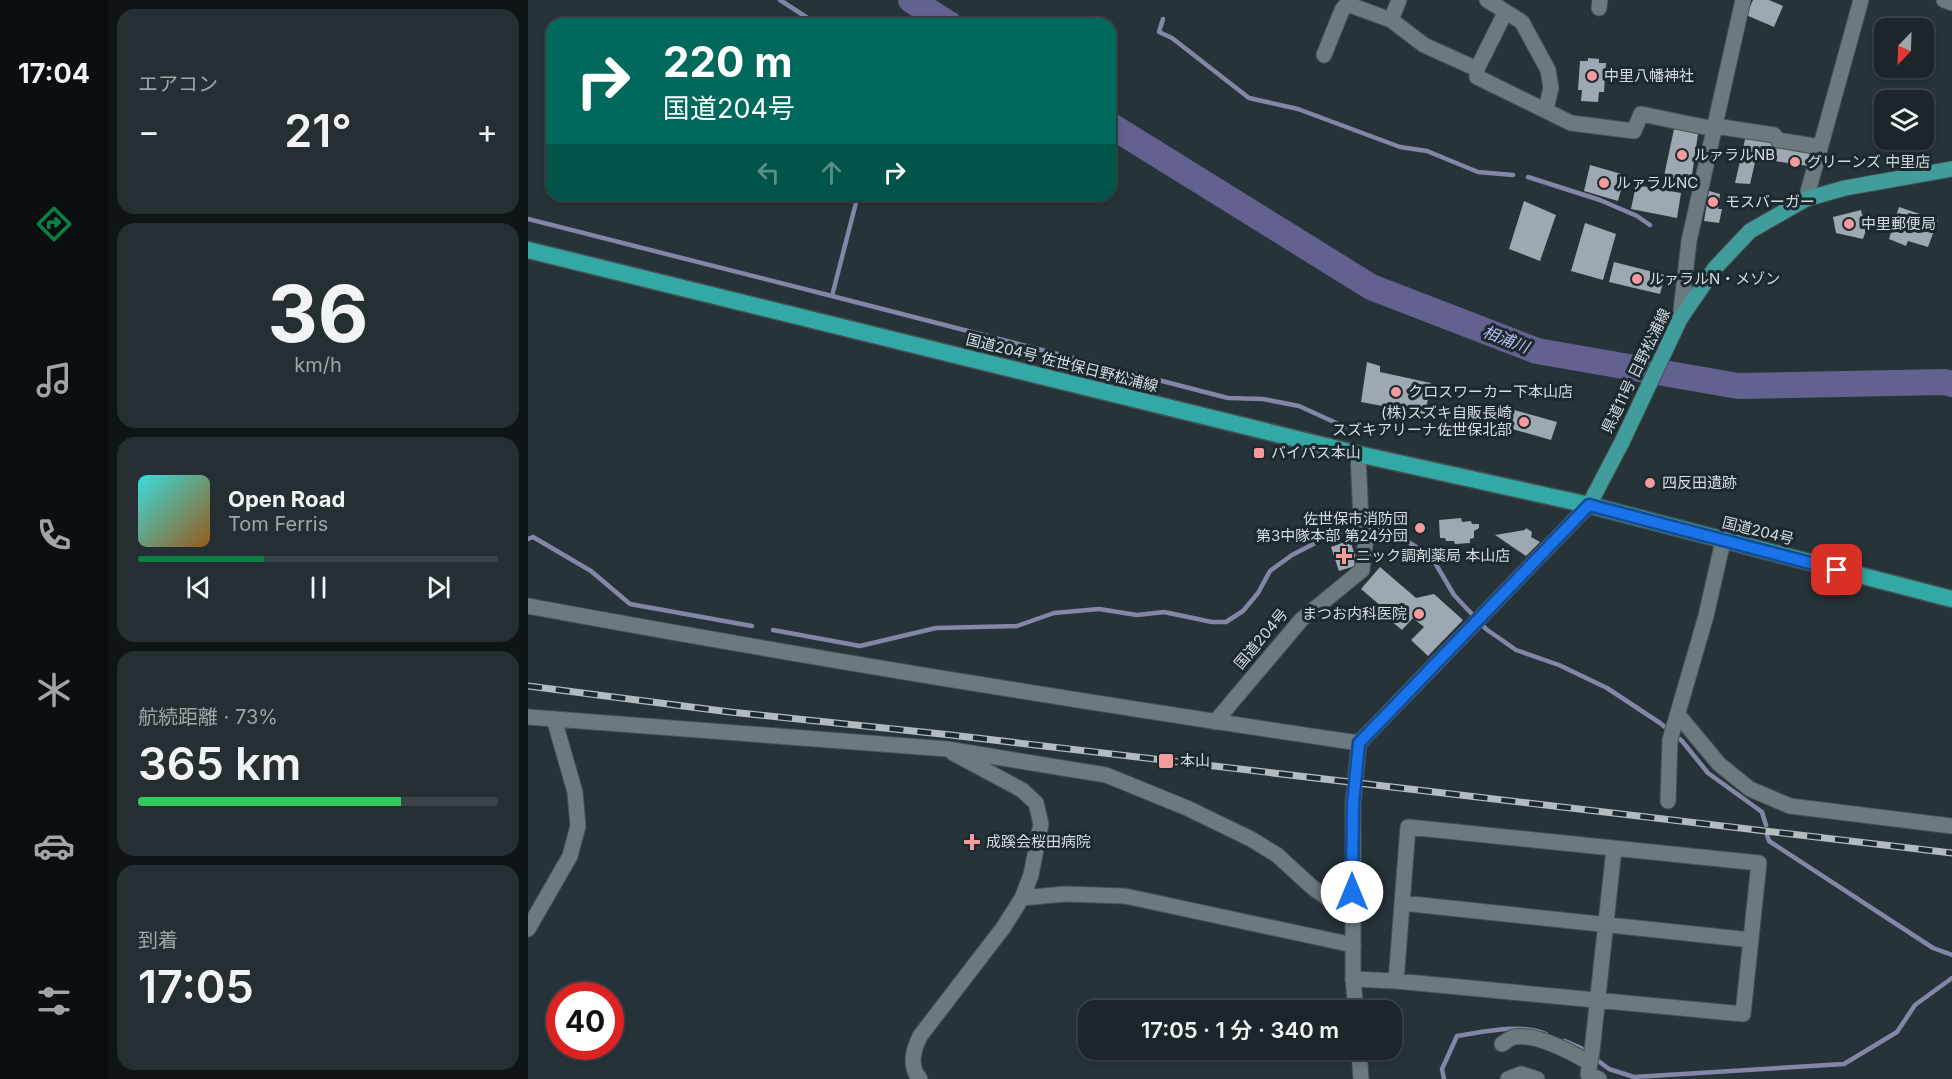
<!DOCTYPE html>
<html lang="ja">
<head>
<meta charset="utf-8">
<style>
  :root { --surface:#1c262a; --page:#252e32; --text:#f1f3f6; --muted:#a0a5a8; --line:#3a4347; --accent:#0b8043 }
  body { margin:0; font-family:Inter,"Noto Sans JP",sans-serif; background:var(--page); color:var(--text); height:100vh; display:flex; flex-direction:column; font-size:22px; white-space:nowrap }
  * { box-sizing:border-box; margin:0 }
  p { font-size:20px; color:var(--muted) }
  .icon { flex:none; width:33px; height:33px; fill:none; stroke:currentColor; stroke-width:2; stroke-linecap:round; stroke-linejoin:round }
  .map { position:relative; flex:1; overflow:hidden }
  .side { display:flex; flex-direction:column; gap:9px; padding:9px; background:#0f1517; width:420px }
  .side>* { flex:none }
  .banner { position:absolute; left:18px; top:18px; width:570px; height:183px; border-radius:18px; box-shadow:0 3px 9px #0003,0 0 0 2px var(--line); background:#00695c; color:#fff; overflow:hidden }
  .needle { width:39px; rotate:203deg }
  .buttons { position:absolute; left:1346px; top:18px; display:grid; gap:12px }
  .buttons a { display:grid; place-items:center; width:60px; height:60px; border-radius:12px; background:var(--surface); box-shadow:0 3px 9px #0003,0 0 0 2px var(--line); font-size:30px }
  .speed { position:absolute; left:18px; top:982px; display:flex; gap:12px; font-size:30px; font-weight:700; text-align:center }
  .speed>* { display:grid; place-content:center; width:78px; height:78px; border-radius:50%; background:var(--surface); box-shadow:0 3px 9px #0003,0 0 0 2px var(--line); line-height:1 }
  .speed .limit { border:9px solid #d22; background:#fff; color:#111 }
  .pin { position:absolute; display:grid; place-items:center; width:51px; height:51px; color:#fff; margin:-26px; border-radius:12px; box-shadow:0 3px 9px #0006 }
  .me { position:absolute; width:66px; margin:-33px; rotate:0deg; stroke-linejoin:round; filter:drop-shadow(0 0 4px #0008) }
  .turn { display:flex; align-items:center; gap:21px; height:126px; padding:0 18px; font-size:27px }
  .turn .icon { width:78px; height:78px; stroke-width:2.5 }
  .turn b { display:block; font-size:42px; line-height:51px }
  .lanes { display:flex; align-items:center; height:57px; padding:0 18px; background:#0003; justify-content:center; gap:30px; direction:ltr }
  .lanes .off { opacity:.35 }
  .big { font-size:45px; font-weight:600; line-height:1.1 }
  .side .widget { flex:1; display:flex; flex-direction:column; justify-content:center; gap:9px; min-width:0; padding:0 21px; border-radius:18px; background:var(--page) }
  .side .dial { align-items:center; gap:0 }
  .dial b { font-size:78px; line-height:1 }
  .song { display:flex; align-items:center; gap:18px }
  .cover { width:72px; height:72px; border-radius:9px; background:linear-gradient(135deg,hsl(180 70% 55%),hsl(30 70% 35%)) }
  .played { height:6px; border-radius:3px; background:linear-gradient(90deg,var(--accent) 35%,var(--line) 35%) }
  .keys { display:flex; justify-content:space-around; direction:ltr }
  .heat { display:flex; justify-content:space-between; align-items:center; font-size:33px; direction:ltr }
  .charge { height:9px; border-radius:4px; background:linear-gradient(90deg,#34c759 73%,var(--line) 0) }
  .trip { position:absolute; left:550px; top:1000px; width:324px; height:60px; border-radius:18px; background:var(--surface); box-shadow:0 3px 9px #0003,0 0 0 2px var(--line); font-weight:600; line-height:60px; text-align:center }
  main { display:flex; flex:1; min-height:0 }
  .tabs { display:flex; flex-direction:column; width:108px; justify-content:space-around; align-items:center; background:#0b0f11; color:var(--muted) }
  .tabs .icon { width:42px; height:42px }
  .tabs .active { color:var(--accent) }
  .tabs b { font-size:27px; color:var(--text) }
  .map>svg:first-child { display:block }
</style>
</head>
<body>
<main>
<nav class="tabs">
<b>17:04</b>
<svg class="icon active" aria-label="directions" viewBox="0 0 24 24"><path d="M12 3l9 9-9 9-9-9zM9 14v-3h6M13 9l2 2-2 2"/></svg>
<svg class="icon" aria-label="music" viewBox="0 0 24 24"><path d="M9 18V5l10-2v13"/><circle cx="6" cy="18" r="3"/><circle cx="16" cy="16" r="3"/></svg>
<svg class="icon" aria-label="phone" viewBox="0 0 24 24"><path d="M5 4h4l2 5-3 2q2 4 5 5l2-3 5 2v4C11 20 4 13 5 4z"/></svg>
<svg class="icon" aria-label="climate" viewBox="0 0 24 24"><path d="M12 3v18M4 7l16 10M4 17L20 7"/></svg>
<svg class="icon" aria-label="car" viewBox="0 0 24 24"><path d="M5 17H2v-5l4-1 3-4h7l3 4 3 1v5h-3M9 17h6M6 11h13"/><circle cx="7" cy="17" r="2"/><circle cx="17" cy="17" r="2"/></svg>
<svg class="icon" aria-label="filters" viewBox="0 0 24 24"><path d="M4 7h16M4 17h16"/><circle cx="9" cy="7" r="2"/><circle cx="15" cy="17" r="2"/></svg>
</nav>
<section class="side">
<div class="widget"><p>エアコン</p>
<div class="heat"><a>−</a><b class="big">21°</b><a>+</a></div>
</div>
<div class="widget dial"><b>36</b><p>km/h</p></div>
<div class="widget">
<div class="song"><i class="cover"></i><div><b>Open Road</b><p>Tom Ferris</p></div></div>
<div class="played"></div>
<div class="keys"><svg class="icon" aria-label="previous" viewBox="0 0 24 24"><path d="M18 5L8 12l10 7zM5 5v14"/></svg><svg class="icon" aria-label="pause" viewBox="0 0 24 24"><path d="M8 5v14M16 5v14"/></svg><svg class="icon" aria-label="next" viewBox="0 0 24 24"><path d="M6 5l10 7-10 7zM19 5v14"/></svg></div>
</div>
<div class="widget"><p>航続距離 · 73%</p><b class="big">365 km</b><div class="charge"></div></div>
<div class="widget"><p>到着</p><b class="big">17:05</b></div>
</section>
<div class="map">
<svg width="1424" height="1079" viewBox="0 0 1424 1079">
  <rect width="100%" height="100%" fill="#263338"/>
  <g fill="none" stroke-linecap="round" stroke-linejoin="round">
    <path stroke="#8486a7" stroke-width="4.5" d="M252,0L289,24
      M635,19L631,32L644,38L721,98L770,109L872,147L899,151L950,172L985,175
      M1000,177L1072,200L1109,216L1122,225
      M0,219L304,296L330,195
      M304,296L700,398L735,399L771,406L817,427
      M0,539L5,537L63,571L102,604L224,626
      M245,630L332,646L408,628L489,626L526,613L571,609L609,615L636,612L684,622H698L715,611L730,593L742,571L764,555L797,538L840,523L867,534L903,556L926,595L958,629L988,650L1031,665L1079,688L1132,723L1154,741L1180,773L1234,812L1238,825
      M1239,835L1241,841L1405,948L1424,955
      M1037,1041L1053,1048L1081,1069L1106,1077L1316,1064L1369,1032L1387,1005L1424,978
      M916,1079L914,1069L929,1036C957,1032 990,1023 1018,1034"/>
    <path stroke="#62618f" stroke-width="26" d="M383,0L421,24
      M582,125L843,287L1009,351L1210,386L1417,382L1424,384"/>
  </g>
  <path fill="#9ea8b3" d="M1225,0H1241L1255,6L1246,27L1218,15Z
    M1060,58L1071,59V63H1078L1076,92H1071L1070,102L1053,101L1054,90H1050L1052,61H1060Z
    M1146,129L1170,134L1163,182L1136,176Z
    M1218,135L1283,149L1280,166L1228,158L1222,184L1207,183Z
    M1062,165L1097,175L1090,201L1056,191Z
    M1108,185L1153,193L1149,218L1103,209Z
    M1181,191L1192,194L1190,209H1194L1191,223L1176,221Z
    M996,201L1028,215L1012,261L981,249Z
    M1371,207L1410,220L1400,247L1380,241L1378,246L1361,239Z
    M1333,210L1338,230L1335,239L1308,233L1305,217Z
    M1057,223L1088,234L1075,280L1043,271Z
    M1086,262L1137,275L1132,294L1081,282Z
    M839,362L852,366V372L903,383L897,414L833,402Z
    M968,405L1029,422L1023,440L963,423Z
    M933,518L934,522L943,521L944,524H951V528L946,531V538L942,539V543L927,544L926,541H918L917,538H912L911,520Z
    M998,528L1004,532L1003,537L1012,542L998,556L967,535L997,530Z
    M822,540L830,565L811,571L803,547Z
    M852,567L888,598L906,594L935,620L900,656L883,640L896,627L885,618L874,630L850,610L853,606L833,589Z"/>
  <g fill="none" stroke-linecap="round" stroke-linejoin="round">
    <g stroke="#465155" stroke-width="17">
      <path id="minor" d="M959,0L994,22L1020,70L1023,88L1018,109
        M1416,0L1424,3
        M1071,8L1072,0
        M863,20L871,0
        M796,55L814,10L819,4L863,20L896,45L949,69V77L1043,123L1106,131L1113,114L1186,129
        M949,69L977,13
        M1187,126L1246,135L1250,140L1292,147
        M1278,199L1333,0
        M1152,319L1161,241L1215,0
        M1151,716L1191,764L1222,789L1262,806L1424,826
        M687,722L773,620L834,570L838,538L833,520L830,454
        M1140,801L1142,740L1178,616L1195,541
        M494,898L537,894L597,896L825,945
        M874,903L1223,940
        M0,929L42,856L50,826L47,792L26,719L419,749L578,775L659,808L723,839L749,855L784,887L802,900L824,905
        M825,979L868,981L1215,1014L1231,863L880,827L868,981
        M974,1044C977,1042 982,1038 986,1037C1009,1033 1043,1052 1062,1063
        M392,1079C380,1066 386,1049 392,1036L475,928L494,898L503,875L513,824L508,803L494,790L425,753
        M980,1079L993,1074L1009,1079
        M1071,1079L1060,1074L1064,1051L1086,849"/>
    </g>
    <g stroke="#465155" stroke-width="17">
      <path id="tertiary" d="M0,606C276,657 553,702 831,743
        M0,717L26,719
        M828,1011L825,979V804L831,743L1061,505
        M831,1050L833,1079"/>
    </g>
    <g stroke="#465155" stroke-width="17">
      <path id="primary" d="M1061,505L1094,442L1152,319L1187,268L1222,231L1278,199L1317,188L1424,169"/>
    </g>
    <g stroke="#465155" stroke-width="19">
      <path id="trunk" d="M0,250L830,454L1061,505L1424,599"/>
    </g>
    <use href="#minor" stroke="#6b7a7f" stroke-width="15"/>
    <use href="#tertiary" stroke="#6b7a7f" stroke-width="15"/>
    <use href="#primary" stroke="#409d9b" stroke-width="15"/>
    <use href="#trunk" stroke="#32a9a4" stroke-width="16"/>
    <g stroke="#b2bbbe" stroke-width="7">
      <path id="rail" d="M0,686L202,712L423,735L1424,853"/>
    </g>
    <use href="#rail" stroke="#1c292e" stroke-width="4.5" stroke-dasharray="14" stroke-linecap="butt"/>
  </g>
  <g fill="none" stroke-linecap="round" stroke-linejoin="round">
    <g stroke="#114b97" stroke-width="15">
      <path id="route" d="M824,892L825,804L831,743L1061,505L1309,570"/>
    </g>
    <use href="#route" stroke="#1a73e8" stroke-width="10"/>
  </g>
  <g fill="#f59b9c" stroke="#1c292e" stroke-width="2">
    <circle cx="1064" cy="76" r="6"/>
    <circle cx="1154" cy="155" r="6"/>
    <circle cx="1267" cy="162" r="6"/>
    <circle cx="1076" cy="183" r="6"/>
    <circle cx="1185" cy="202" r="6"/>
    <circle cx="1321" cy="224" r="6"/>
    <circle cx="1109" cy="279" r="6"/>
    <circle cx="868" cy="392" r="6"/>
    <circle cx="996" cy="422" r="6"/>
    <rect x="725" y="447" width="12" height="12" rx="3"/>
    <circle cx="1122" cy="483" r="6"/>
    <circle cx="892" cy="528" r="6"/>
    <path d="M813 547h6v6h6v6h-6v6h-6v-6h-6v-6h6z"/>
    <circle cx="891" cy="614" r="6"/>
    <rect x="630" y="753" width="16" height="16" rx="3"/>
    <path d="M441 833h6v6h6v6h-6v6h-6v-6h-6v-6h6z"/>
  </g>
  <g text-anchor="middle" stroke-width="6" stroke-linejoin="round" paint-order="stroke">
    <g font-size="15" fill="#d5dde0" stroke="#1c292e" text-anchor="start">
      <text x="1076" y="81">中里八幡神社</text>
      <text x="1166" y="160">ルァラルNB</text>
      <text x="1279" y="167">グリーンズ 中里店</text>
      <text x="1088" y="188">ルァラルNC</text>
      <text x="1197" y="207">モスバーガー</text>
      <text x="1333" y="229">中里郵便局</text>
      <text x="1121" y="284">ルァラルN・メゾン</text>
      <text x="880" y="397">クロスワーカー下本山店</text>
      <text x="984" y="418" text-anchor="end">(株)スズキ自販長崎<tspan x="984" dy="17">スズキアリーナ佐世保北部</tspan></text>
      <text x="743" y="458">バイパス本山</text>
      <text x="1134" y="488">四反田遺跡</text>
      <text x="880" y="524" text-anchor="end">佐世保市消防団<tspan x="880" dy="17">第3中隊本部 第24分団</tspan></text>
      <text x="828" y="561">ニック調剤薬局 本山店</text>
      <text x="879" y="619" text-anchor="end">まつお内科医院</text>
      <text x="652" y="766">本山</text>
      <text x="458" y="847">成蹊会桜田病院</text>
    </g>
    <g font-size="15" fill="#d5dde0" stroke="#1c292e">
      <text transform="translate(534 363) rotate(14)" y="5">国道204号 佐世保日野松浦線</text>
      <text transform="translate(1108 371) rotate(-64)" y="5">県道11号 日野松浦線</text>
      <text transform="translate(1230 531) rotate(14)" y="5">国道204号</text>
      <text transform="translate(733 639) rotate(-50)" y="5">国道204号</text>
    </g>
    <g font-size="16" font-style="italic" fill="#bfc0fa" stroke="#1c292e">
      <text transform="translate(978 339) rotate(21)" y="6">相浦川</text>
    </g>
  </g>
</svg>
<div class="buttons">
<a><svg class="needle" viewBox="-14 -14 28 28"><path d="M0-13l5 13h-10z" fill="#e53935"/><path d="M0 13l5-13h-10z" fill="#a0a5a8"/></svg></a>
<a><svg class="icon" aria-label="layers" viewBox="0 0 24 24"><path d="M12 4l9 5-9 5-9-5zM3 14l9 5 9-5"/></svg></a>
</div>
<div class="speed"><div class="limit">40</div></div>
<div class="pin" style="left:1309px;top:570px;background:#d93025"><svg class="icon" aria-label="arrive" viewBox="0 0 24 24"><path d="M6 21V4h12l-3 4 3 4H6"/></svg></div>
<svg class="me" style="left:824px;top:892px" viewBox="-20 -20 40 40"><circle r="19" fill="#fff"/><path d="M0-13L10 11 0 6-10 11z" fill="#1a73e8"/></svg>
<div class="trip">17:05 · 1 分 · 340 m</div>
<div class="banner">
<div class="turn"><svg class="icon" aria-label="right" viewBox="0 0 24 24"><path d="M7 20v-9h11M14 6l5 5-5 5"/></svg><div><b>220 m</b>国道204号</div></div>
<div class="lanes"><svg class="icon off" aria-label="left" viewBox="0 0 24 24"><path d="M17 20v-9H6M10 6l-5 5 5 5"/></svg><svg class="icon off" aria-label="ahead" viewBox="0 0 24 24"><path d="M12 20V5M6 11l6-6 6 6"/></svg><svg class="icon" aria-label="right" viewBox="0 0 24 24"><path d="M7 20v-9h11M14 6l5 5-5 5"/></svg></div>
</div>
</div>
</main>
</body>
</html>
